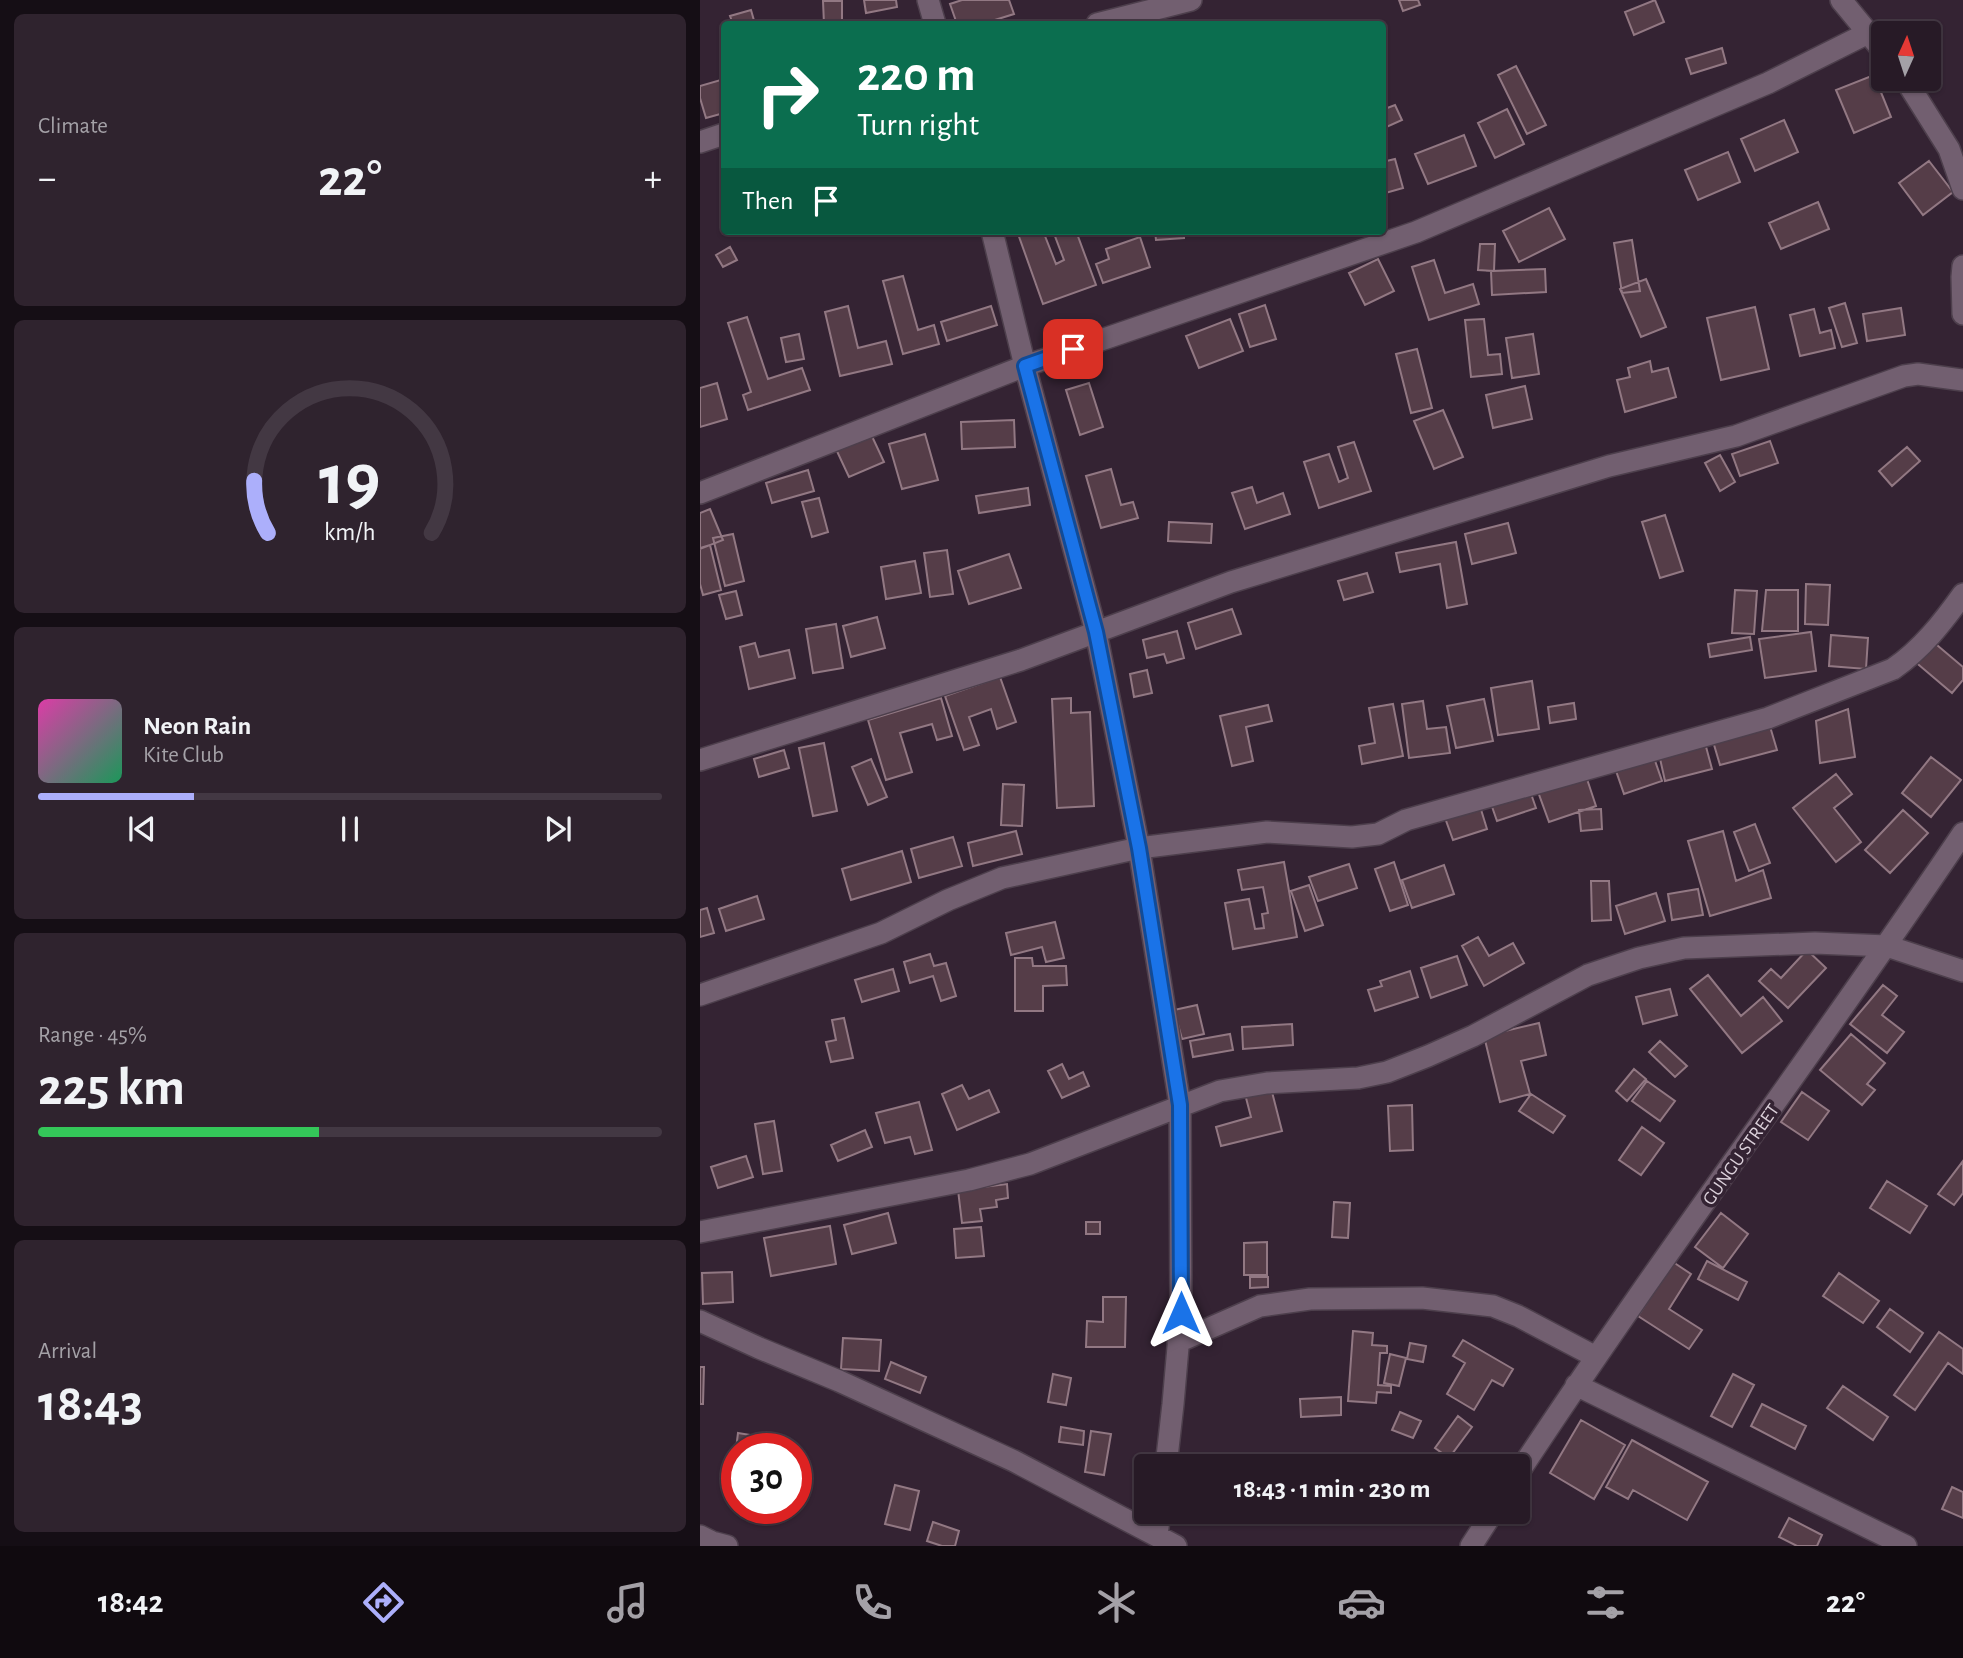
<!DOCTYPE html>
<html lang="en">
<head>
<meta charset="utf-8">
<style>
  :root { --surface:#271a26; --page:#2f232e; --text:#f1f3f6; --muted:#a4a1a7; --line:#433843; --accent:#acaffb }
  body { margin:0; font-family:"Alegreya Sans",sans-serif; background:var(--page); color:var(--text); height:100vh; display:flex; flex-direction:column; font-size:26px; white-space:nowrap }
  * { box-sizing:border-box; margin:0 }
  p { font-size:23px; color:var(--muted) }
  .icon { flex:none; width:38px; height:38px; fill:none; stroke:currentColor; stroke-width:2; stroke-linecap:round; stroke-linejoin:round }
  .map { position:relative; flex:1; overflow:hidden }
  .details { display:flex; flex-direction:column; gap:14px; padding:14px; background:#150e15; width:700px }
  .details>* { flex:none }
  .top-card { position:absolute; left:21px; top:21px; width:665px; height:214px; border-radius:7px; box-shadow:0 2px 5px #0004,0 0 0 2px var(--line); background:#0b6e4f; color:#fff; overflow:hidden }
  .needle { width:46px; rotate:3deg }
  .fabs { position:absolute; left:1171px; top:21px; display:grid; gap:14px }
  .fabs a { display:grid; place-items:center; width:70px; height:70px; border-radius:7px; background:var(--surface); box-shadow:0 2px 5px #0004,0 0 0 2px var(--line); font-size:35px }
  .speed { position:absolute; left:21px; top:1433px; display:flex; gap:14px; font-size:35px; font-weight:700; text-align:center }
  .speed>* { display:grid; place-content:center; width:91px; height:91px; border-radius:50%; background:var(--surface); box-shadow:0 2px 5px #0004,0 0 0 2px var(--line); line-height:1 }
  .speed .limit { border:10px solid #d22; background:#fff; color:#111 }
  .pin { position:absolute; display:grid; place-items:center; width:60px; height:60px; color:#fff; margin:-30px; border-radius:14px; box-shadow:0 4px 10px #0006 }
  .me { position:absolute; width:77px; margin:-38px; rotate:0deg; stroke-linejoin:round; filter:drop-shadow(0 0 5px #0008) }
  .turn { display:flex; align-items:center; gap:24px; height:147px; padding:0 21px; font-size:32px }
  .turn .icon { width:91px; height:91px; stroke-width:2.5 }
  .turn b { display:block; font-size:49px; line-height:60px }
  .then { display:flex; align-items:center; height:66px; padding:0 21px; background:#0003; gap:14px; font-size:26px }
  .big { font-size:52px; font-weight:700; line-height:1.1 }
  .details .card { flex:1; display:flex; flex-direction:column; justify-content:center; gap:10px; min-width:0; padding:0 24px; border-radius:10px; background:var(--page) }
  .details .dial { align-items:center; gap:0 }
  .dial svg { height:182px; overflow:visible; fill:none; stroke:var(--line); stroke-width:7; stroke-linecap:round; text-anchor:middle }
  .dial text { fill:var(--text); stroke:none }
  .song { display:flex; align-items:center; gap:21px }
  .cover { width:84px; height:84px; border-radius:10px; background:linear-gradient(135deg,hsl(320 70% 55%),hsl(150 70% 35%)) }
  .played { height:7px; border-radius:4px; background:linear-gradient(90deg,var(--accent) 25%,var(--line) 25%) }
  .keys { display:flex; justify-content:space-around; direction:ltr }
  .heat { display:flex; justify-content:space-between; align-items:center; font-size:38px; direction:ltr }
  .charge { height:10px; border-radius:5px; background:linear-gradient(90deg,#34c759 45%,var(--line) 0) }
  .trip { position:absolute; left:434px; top:1454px; width:396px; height:70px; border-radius:7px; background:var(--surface); box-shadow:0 2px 5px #0004,0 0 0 2px var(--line); font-weight:700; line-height:70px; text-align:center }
  .menu { display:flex; height:112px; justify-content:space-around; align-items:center; background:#100a0f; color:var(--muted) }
  .menu .icon { width:49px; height:49px }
  .menu .on { color:var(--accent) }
  .menu b { font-size:32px; color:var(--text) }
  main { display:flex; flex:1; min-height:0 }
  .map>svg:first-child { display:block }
</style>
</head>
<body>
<main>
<section class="details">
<div class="card"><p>Climate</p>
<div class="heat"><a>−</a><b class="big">22°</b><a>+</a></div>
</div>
<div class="card dial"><svg viewBox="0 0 100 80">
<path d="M14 69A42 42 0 1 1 86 69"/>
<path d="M14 69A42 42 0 0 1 8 46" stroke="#acaffb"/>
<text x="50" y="56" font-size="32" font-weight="700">19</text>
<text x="50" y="72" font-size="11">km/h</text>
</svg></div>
<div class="card">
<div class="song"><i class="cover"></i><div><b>Neon Rain</b><p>Kite Club</p></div></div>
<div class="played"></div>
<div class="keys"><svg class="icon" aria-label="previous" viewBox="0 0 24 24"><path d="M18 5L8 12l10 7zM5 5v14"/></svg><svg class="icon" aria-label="pause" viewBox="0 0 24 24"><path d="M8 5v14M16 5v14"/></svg><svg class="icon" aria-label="next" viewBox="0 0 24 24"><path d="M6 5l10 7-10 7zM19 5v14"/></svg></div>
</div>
<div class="card"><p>Range · 45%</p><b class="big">225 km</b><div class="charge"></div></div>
<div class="card"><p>Arrival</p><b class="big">18:43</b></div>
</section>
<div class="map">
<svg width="1263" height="1546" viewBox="0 0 1263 1546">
  <rect width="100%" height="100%" fill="#342333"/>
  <path fill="#553d48" stroke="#927883" stroke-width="2" d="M164,0H196L197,7L166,13Z
    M262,0H309L314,14L282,24H257L250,4Z
    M699,0H718L720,5L703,11Z
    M955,0L964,22L934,35L925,12Z
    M123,1H142V24H124Z
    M51,10L55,24H33L30,16Z
    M1022,48L1026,63L991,74L986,59Z
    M816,66L846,125L827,134L798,75Z
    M1174,75L1191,117L1154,133L1136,90Z
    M24,79V113L6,118L0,98V86Z
    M695,105L702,120L682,129V110Z
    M807,109L824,144L795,158L778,123Z
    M1084,120L1098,152L1055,171L1041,139Z
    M764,135L776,166L728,184L715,154Z
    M1028,152L1040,182L998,200L985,170Z
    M695,159L703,188L682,194V162Z
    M1229,161L1253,192L1223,215L1199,183Z
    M1118,202L1129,229L1081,249L1069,223Z
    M849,208L865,239L819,262L803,231Z
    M317,231H343L356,264L364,260L353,231H376L396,285L343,304Z
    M455,231H484V238L456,240Z
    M440,237L450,267L403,283L396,264L409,259L406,249Z
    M932,240L940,291L922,293L914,243Z
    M780,244H795L794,271L778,270Z
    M30,247L37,260L23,267L16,255Z
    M678,259L694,291L665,305L649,273Z
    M734,260L745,293L773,284L779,304L729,320L712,267Z
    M845,269L846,292L792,295L791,271Z
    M203,276L218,330L234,325L239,344L203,354L183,281Z
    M946,279L966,327L941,337L920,289Z
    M1145,303L1157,343L1142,347L1129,308Z
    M565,305L576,339L550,347L539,314Z
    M148,306L158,348L186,341L192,364L140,376L125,312Z
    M291,306L297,325L247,341L241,322Z
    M1055,307L1069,369L1021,380L1007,318Z
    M1201,308L1205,335L1167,341L1163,314Z
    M1114,309L1120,333L1131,330L1135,348L1100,356L1090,315Z
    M47,317L68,379L102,368L110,390L48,410L43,395L51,392L28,323Z
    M530,319L543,351L499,368L486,336Z
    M784,319L788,355L800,354L802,374L771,377L765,320Z
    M99,334L104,359L86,362L81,338Z
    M833,334L839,374L812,378L806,338Z
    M717,349L732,408L711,413L696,354Z
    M950,361L952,372L968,368L976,397L925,412L917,380L930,377L928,368Z
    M17,383L27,419L0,427V388Z
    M389,383L403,427L380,435L366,390Z
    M825,386L832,419L793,428L786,395Z
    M743,410L763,457L734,469L714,421Z
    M314,420L315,447L262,449L261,422Z
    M170,432L184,462L149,477L135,447Z
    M225,434L238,480L202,489L189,444Z
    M1070,441L1078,463L1040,476L1032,454Z
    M654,442L671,491L619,508L604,462L629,454L639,482L648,478L638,447Z
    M1207,447L1220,461L1192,486L1179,471Z
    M1020,455L1035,482L1020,491L1005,463Z
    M411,469L421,505L433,502L438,518L401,528L386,476Z
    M108,470L114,491L72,503L66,483Z
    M552,487L557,503L583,493L590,514L545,529L532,493Z
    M328,488L330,505L279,513L276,496Z
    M119,498L128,532L112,537L102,502Z
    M10,509L23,540L0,549V513Z
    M965,515L983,571L960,578L942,522Z
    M469,522L512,524L511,543L468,541Z
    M808,523L816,553L772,564L765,534Z
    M33,534L44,581L25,586L13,538Z
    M756,542L767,604L747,608L740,564L700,572L696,553Z
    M10,545L21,590L3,595L0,584V548Z
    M247,550L253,594L230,597L224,553Z
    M309,554L321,588L269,604L258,571Z
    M215,561L221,593L186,599L181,567Z
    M667,573L673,592L644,600L638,581Z
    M1106,584L1130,585L1128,625L1105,624Z
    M1035,590L1057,591L1054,634L1032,633Z
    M1066,590H1098V631H1062Z
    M36,591L42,615L26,619L19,595Z
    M532,609L541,634L496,649L488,623Z
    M177,617L185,648L151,657L143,626Z
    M136,624L143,668L113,673L106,629Z
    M477,631L484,658L467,663L464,654L447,658L443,640Z
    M1111,632L1116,671L1065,678L1059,639Z
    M1131,635L1168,638L1166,669L1129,666Z
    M1050,637L1052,650L1010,657L1008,644Z
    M1231,640L1263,667V680L1252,693L1213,660Z
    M55,643L59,657L89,650L95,678L49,689L40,647Z
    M447,670L452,693L434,697L430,674Z
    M300,677L316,722L297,729L291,709L269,717L279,745L264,750L245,696Z
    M832,681L839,729L798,735L791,688Z
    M241,698L252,736L237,740L232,724L200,733L212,772L186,780L168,720Z
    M371,698V713L390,712L394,806L357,808L352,699Z
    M784,699L793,741L756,748L747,706Z
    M723,701L727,729L746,727L750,753L709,758L702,704Z
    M874,703L876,719L850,723L848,707Z
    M693,704L703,756L662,764L659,746L675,743L669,708Z
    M568,705L572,721L546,727L553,761L532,766L520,716Z
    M1148,709L1155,757L1120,763L1116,721Z
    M1069,723L1077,750L1020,765L1012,738Z
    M124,743L137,811L113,816L99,748Z
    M1005,743L1012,769L965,781L959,754Z
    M84,750L89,768L59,777L54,759Z
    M952,752L962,781L924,794L914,765Z
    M1231,757L1261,780L1231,817L1202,793Z
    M171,759L187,797L168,805L152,767Z
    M885,773L896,806L849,822L837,789Z
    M1136,774L1152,794L1134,808L1161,842L1136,862L1093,808Z
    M303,784L324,785L322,826L301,825Z
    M829,788L836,808L797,821L790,801Z
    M779,803L787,829L753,840L744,815Z
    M901,809L902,829L881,831L879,810Z
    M1203,810L1228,833L1190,873L1165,850Z
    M1055,824L1070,863L1049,871L1034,832Z
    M316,831L322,854L273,866L268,843Z
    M1023,831L1036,881L1063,870L1071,898L1010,916L988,841Z
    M253,837L262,866L219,878L211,849Z
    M202,851L211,882L151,900L142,869Z
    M584,862L597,937L533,949L525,903L549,899L555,929L564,928L562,914L568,913L563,887L542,890L538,870Z
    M694,862L708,905L690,911L675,869Z
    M649,864L657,888L618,901L609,877Z
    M744,865L754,894L712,908L702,880Z
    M891,881H909L911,920L892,921Z
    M609,885L623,925L605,931L591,891Z
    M998,889L1003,915L972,920L968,894Z
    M956,893L965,921L925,934L916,906Z
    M57,896L64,919L26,931L19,909Z
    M7,908L14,933L0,937V910Z
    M355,922L364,958L346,962L342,947L311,955L306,933Z
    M778,937L789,956L813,943L824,963L784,986L762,946Z
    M1107,950L1126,968L1088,1008L1059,981L1071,969L1081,978Z
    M230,954L234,966L246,963L256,996L241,1001L233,976L210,983L204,962Z
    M757,956L767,985L731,998L721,968Z
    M315,958H332L333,966H366L367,985L343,986V1011H315Z
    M193,969L199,991L162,1002L155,980Z
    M710,971L718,997L675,1011L668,990L682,986L680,981Z
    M1008,975L1041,1016L1063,997L1082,1021L1042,1053L990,989Z
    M1183,985L1197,996L1182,1015L1204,1032L1187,1053L1150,1024Z
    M970,989L977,1015L943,1024L936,997Z
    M497,1005L504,1034L482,1039L474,1010Z
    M144,1018L153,1058L131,1062L126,1042L136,1040L132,1020Z
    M839,1023L846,1055L821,1061L830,1094L800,1102L784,1036Z
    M592,1024L593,1045L543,1049L542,1027Z
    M530,1034L533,1050L493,1057L490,1041Z
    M1151,1034L1185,1063L1167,1084L1175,1090L1162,1105L1120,1070Z
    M960,1041L987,1066L975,1077L949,1052Z
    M362,1064L369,1079L383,1072L389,1086L362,1098L348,1071Z
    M934,1069L946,1079L927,1101L916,1091Z
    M947,1081L975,1101L960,1121L932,1101Z
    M262,1085L269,1099L289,1090L299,1112L257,1130L242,1094Z
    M571,1088L582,1131L521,1146L516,1127L551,1117L545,1094Z
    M1102,1092L1129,1111L1108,1140L1081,1122Z
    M831,1094L865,1116L853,1133L819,1111Z
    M219,1102L232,1150L215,1154L210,1137L185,1143L176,1113Z
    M712,1105L713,1150L690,1151L688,1106Z
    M74,1121L82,1171L63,1174L55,1124Z
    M942,1127L964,1143L941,1175L919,1160Z
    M165,1130L172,1147L138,1161L131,1145Z
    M46,1156L53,1177L18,1188L11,1167Z
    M1263,1161V1193L1254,1205L1238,1194Z
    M1187,1181L1227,1206L1210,1233L1170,1208Z
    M307,1184L308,1198L296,1200L297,1207L280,1209L282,1221L262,1223L258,1190Z
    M634,1202L650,1203L648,1238L632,1237Z
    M188,1213L196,1243L152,1254L144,1225Z
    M1021,1213L1048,1234L1023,1268L995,1247Z
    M386,1222H400V1234H386Z
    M130,1226L136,1264L71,1276L64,1238Z
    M281,1227L284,1256L256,1258L254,1229Z
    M567,1242V1275H544V1243Z
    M1007,1261L1047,1282L1038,1300L998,1279Z
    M973,1262L991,1274L969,1309L1002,1330L989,1349L938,1316Z
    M32,1272L33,1302L3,1304L2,1273Z
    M1139,1273L1179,1301L1163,1323L1123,1296Z
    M550,1277H568V1287L550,1288Z
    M403,1297H426L425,1347H386L387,1321L403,1322Z
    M1190,1309L1223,1333L1210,1352L1177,1327Z
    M653,1331L673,1333L672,1345L687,1346V1353H680L678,1385L691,1386V1393L677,1392L676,1403L648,1401Z
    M1239,1332L1263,1349V1374L1248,1363L1215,1410L1194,1395Z
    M143,1338L181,1340L179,1371L141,1369Z
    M763,1340L813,1369L803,1386L792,1380L774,1410L747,1394L765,1363L753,1356Z
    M710,1343L726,1346L723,1362L707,1359Z
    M690,1354L706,1358L699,1386L684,1383Z
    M191,1362L226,1377L220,1393L185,1379Z
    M0,1367H4L3,1404H0Z
    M353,1374L371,1378L366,1405L348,1402Z
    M1033,1374L1054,1385L1032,1427L1011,1416Z
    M1143,1386L1188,1417L1173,1440L1127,1408Z
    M641,1397V1415L601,1417L600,1399Z
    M1062,1404L1106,1426L1095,1449L1051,1426Z
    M700,1412L721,1421L713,1438L692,1430Z
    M758,1416L772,1427L749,1458L735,1448Z
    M881,1420L925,1445L894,1499L850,1473Z
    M361,1427L384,1431L383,1445L359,1442Z
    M391,1431L411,1434L404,1475L385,1472Z
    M38,1433L63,1437L61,1449H37V1473H33Z
    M932,1440L1008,1482L987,1520L933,1490L928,1499L906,1487Z
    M495,1456L530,1465V1466H492Z
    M195,1485L219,1491L210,1530L185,1524Z
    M1252,1487L1263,1492V1518L1242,1509Z
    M1089,1518L1122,1535L1117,1546H1097L1079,1537Z
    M233,1522L259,1531L255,1546H242L227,1541Z"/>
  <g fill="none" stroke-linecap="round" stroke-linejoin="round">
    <g stroke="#4d3f4c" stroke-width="24">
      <path id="street" d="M228,0L235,24
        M1141,0L1183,51
        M397,24L491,0
        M1205,79L1249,149L1263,189
        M0,142L24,134
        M292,231L325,366L396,632L439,848L480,1105L481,1313L473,1404L466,1466
        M1263,266L1262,277L1263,314
        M0,493L325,366L716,232L1068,83L1168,33
        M0,760L321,660L531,582L909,466L1036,436L1204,376L1218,374L1263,380
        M0,995L181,933L248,900L302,878L439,848L567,832L652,837L678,834L706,820L1068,718L1193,669C1222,649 1243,622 1263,594
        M0,1232L269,1180L330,1164L520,1091L567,1083L658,1078L687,1072L728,1056L773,1036L888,975L939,958L984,948L1115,943L1187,946L1263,971
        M0,1321L59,1348L139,1381L314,1461L476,1546
        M478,1342L560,1306L610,1299L722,1298L793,1306L818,1316L896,1357
        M876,1385L1206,1546
        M817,1475C960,1257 1118,1049 1263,833
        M457,1535L460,1512
        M0,1536L12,1542L27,1546
        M771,1546L793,1512"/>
    </g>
    <use href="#street" stroke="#725f70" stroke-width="21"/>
  </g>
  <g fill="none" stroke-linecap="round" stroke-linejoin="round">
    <g stroke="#114b97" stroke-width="18">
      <path id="route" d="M373,349L325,366L396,632L439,848L480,1105L481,1313"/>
    </g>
    <use href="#route" stroke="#1a73e8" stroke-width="12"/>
  </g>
  <g text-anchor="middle" stroke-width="7" stroke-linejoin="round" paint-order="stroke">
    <g font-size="19" fill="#dbd0da" stroke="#342333">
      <text transform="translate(1040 1154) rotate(-55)" y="7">GUNGU STREET</text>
    </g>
  </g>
</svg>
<div class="fabs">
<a><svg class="needle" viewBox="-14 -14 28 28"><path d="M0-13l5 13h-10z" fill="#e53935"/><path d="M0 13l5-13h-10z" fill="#a4a1a7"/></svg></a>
</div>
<div class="speed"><div class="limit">30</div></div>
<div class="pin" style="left:373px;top:349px;background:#d93025"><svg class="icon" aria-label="arrive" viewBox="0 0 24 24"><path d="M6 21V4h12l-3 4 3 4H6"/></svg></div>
<svg class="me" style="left:481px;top:1313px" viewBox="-20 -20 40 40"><path d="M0-17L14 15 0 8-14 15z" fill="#1a73e8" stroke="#fff" stroke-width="4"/></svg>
<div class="trip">18:43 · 1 min · 230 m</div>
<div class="top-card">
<div class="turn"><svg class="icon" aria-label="right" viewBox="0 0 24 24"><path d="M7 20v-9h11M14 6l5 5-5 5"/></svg><div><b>220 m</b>Turn right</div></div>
<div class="then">Then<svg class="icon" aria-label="arrive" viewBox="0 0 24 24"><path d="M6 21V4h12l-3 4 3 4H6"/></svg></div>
</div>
</div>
</main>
<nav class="menu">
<b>18:42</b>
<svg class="icon on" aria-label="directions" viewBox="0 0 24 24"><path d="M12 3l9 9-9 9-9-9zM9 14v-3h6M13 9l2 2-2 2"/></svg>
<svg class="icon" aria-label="music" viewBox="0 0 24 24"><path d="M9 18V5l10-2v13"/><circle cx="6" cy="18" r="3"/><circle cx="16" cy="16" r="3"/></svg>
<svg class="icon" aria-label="phone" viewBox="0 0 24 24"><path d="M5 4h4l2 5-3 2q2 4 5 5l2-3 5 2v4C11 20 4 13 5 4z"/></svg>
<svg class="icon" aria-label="climate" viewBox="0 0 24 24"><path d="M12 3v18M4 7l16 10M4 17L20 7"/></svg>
<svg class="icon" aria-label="car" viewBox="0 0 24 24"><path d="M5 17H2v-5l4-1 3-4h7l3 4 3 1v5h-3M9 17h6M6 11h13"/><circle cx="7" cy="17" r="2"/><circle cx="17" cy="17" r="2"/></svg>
<svg class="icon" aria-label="filters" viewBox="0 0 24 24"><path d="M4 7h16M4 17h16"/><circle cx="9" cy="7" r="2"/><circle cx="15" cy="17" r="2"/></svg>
<b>22°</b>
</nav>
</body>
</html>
